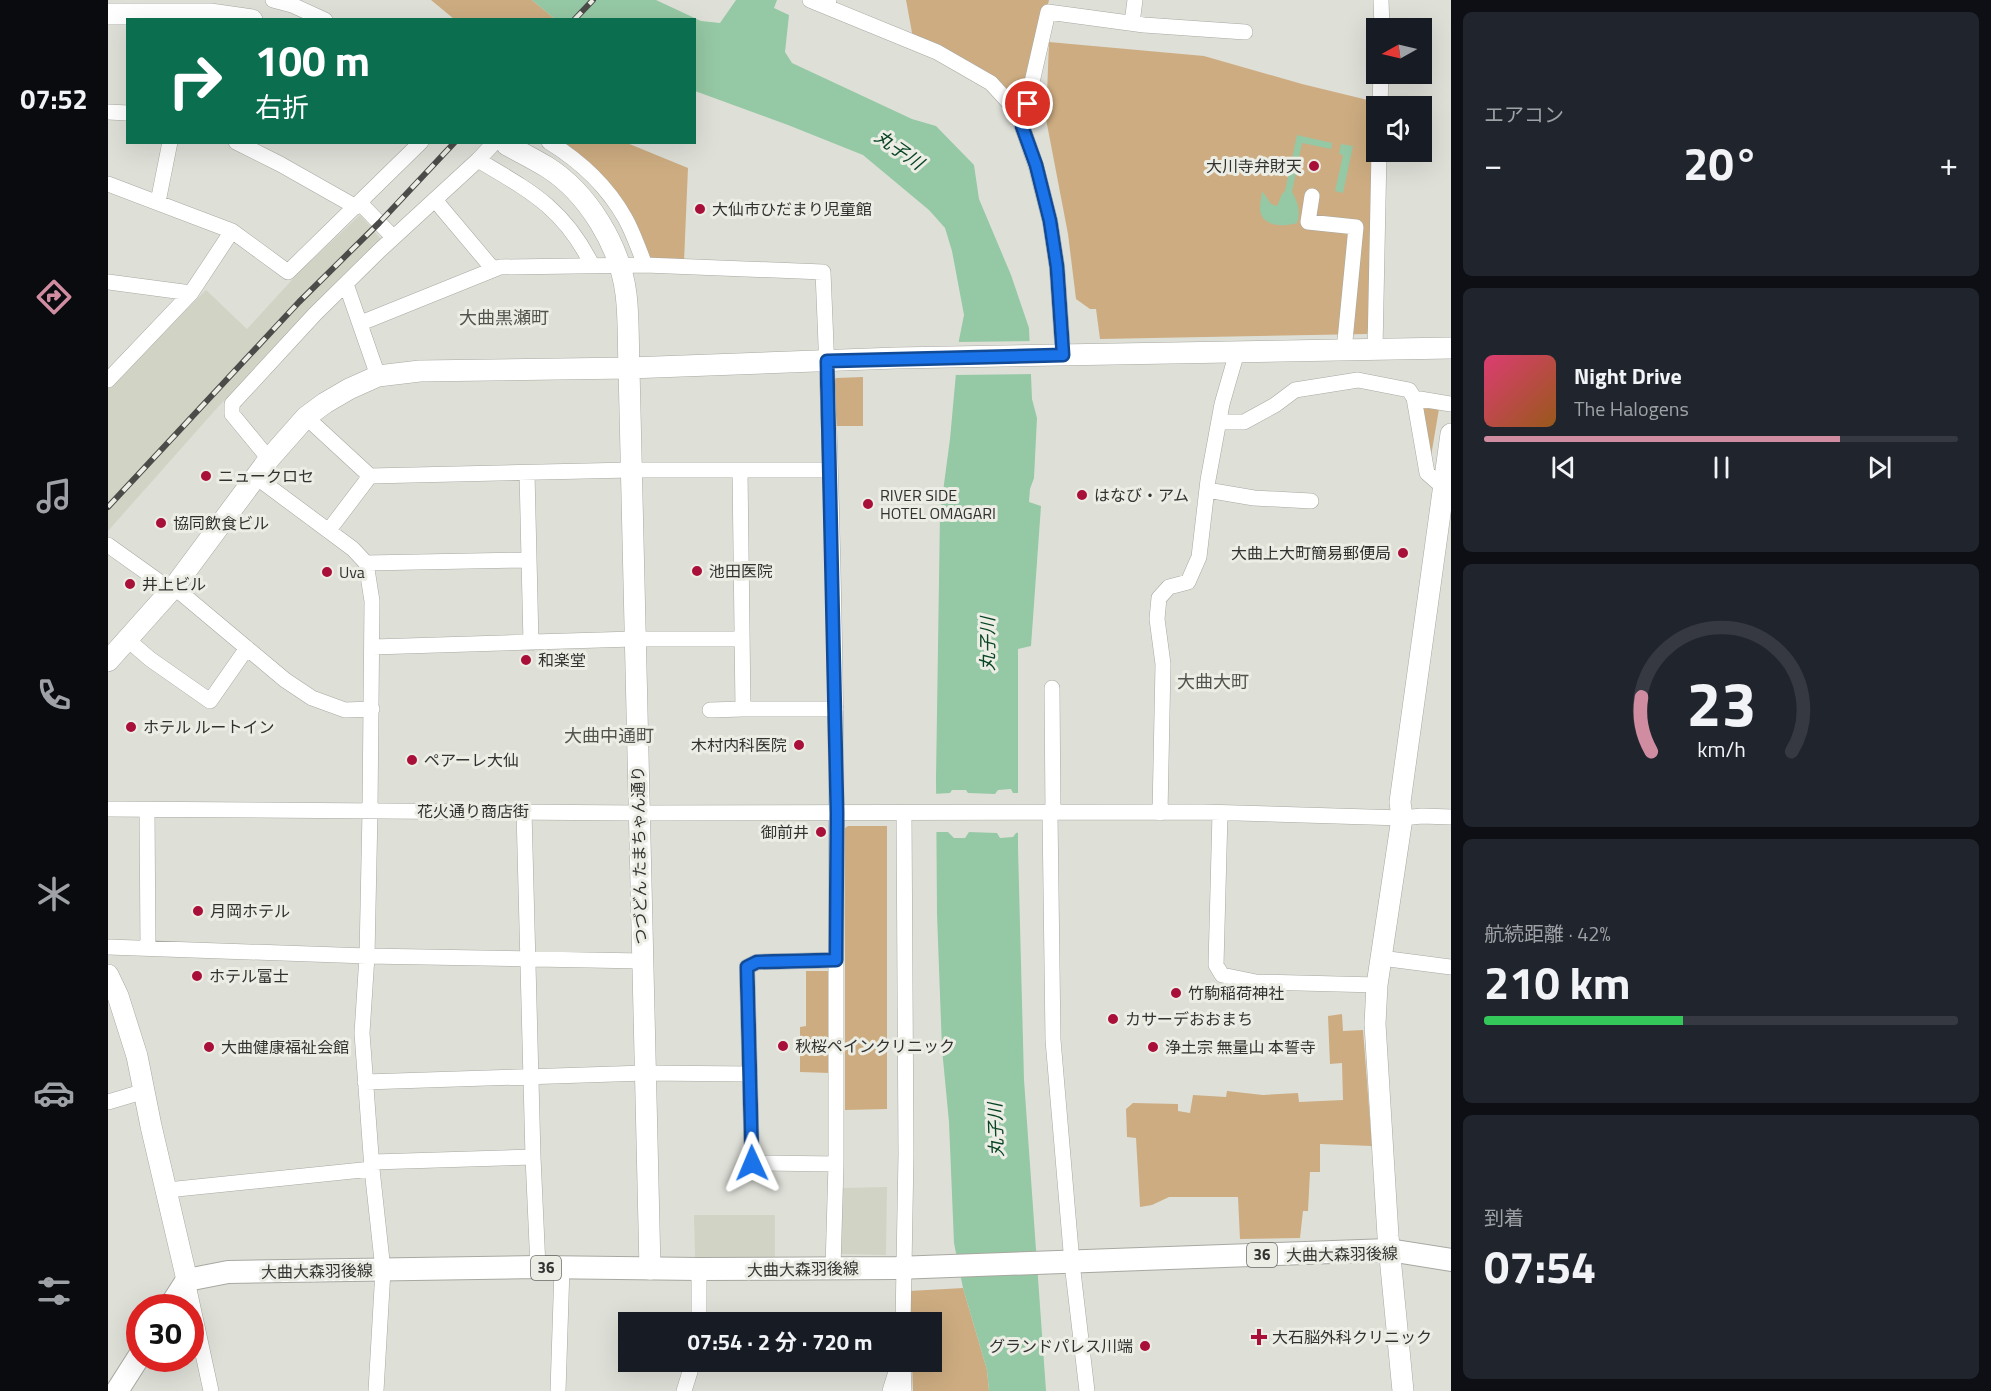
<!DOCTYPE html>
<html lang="ja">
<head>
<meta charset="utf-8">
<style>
  :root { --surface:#171b24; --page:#20242c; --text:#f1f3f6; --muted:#9ea1a6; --line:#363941; --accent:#d08da1 }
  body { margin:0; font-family:"Titillium Web","Noto Sans JP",sans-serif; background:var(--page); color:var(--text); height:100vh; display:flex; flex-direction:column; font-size:22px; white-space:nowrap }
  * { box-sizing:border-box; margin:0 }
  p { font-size:20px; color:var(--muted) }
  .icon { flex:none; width:33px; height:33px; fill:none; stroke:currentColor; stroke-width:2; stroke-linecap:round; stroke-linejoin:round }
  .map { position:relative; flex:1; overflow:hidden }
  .side { display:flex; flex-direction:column; gap:12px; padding:12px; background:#0d0f14; width:540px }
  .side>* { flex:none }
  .guide { position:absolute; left:18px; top:18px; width:570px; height:126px; border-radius:0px; box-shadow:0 6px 24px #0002; background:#0b6e4f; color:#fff; overflow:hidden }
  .needle { width:39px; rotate:262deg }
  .fabs { position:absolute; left:1258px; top:18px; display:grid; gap:12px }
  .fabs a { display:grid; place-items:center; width:66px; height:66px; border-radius:0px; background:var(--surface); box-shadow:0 6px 24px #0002; font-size:30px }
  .speed { position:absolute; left:18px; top:1294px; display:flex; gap:12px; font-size:30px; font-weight:700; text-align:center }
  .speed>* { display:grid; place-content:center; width:78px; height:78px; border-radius:50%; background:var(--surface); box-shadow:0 6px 24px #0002; line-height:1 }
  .speed .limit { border:9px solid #d22; background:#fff; color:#111 }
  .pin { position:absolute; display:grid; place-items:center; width:51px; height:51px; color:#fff; margin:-26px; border:3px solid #fff; border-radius:50%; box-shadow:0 2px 6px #0007 }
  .me { position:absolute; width:66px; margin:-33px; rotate:359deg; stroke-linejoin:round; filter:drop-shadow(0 0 4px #0008) }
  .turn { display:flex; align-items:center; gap:21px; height:126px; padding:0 30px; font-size:27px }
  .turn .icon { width:78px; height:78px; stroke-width:2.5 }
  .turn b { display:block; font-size:42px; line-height:51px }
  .big { font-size:45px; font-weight:700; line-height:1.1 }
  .side .widget { flex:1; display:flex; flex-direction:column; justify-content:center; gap:9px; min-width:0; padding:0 21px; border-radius:9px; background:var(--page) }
  .side .dial { align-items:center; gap:0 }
  .dial svg { height:156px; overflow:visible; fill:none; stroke:var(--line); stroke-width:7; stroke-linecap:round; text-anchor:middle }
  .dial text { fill:var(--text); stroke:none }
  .song { display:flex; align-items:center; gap:18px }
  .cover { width:72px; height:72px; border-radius:9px; background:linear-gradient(135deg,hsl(340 70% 55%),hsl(30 70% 35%)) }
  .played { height:6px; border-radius:3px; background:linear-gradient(90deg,var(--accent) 75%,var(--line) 75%) }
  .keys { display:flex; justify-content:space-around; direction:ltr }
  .heat { display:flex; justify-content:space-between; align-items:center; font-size:33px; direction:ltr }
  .charge { height:9px; border-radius:4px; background:linear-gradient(90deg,#34c759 42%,var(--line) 0) }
  .trip { position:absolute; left:510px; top:1312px; width:324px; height:60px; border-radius:0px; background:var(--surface); box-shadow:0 6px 24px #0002; font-weight:700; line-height:60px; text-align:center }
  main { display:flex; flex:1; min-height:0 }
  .tab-bar { display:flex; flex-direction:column; width:108px; justify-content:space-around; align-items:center; background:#090b0e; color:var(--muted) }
  .tab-bar .icon { width:42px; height:42px }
  .tab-bar .current { color:var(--accent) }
  .tab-bar b { font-size:27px; color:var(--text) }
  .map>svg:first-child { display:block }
</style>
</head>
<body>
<main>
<nav class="tab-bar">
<b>07:52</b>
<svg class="icon current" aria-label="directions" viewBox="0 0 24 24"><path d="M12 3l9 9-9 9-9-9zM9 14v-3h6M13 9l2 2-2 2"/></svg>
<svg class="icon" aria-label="music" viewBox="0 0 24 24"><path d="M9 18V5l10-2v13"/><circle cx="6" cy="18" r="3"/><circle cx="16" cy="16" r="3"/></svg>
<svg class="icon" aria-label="phone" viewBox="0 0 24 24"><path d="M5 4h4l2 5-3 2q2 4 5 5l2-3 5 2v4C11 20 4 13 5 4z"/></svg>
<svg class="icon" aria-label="climate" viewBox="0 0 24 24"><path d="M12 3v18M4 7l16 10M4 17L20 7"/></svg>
<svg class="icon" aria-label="car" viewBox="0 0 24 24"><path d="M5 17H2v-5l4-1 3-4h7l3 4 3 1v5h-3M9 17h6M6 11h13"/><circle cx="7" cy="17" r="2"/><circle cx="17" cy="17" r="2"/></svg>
<svg class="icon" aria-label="filters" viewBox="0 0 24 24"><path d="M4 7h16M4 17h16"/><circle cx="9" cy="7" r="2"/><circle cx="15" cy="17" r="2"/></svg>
</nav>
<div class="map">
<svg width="1343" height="1391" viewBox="0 0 1343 1391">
  <rect width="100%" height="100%" fill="#dee0d8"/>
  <path fill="#d1d3c5" d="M252,215L273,239L110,407L0,531V387L98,290L139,329L193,270Z
    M779,1187L778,1255L733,1254L732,1188Z
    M586,1215H667V1257L587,1258Z"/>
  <path fill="#cdac81" d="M323,0H424L447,19H346Z
    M798,0H941L915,104L886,78L805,38Z
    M941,42L1096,56L1194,84L1268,102L1261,328L1259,334L992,339L988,309H982L968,299L960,234L938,119Z
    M450,143H519L580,168L576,262L543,260Z
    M755,377V426H726L724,383L728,378Z
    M1313,408L1331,409L1322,462Z
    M740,826H779V1109L737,1110V828Z
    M698,971H722V1073L692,1072V1027L698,1026Z
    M1234,1014L1235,1031L1255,1030L1264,1146L1212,1144V1172H1202L1200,1211H1195L1192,1238L1132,1239L1130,1197H1061L1044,1205L1032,1207L1028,1138L1019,1137L1018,1109L1025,1103L1070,1104V1111L1082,1113L1085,1095L1118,1097L1119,1091L1155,1095L1190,1093L1191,1102L1235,1100L1234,1063L1222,1064L1220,1016Z
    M855,1288L879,1370L881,1391H805L804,1362H824V1323H803L801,1291Z"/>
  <path fill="#95c8a4" d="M424,0H548L593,21L612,23L628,0H669L666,8L681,15L677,52L684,63L804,119L828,126L866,165L871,199L903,275L921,328L924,399L929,418L926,478L922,489L921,502L933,506L923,646L910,649V847L916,1080L938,1391H881L879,1370L855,1288L846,1243L841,1122L834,1049L829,914L828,779L832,514L842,439L851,340L856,315L844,251L837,228L821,210L755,155L680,125L587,91L586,20L447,19Z
    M1189,135L1224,143L1223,149L1194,143L1184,192C1190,202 1193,212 1189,223C1176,227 1153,227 1152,209C1152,204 1153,198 1154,193L1155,192L1163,204L1169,206L1174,194L1177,191Z
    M1233,144L1245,146L1235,193L1227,191L1235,155L1231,154Z"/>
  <path fill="#dee0d8" d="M924,341L926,374L845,375L848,342Z
    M903,789L905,793H913V832L908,833L905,837L892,838L889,833L861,832L857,838H846L840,832H826L825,794L842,793L844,790H858L860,793L887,794L890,790Z"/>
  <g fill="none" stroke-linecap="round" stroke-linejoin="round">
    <g stroke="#a7a8a1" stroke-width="16">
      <path id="street" d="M165,0L184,5L217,20
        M702,0L719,7
        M721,0L719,7L829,52L883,83L904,106L914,126L928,166L942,221L949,267L955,355
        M1273,0L1274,28
        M1024,23L1027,0
        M1272,106L1273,74
        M0,112L20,113
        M914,126L940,12L1036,25L1137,32
        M128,142L172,164L248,207
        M387,142L370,160C422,191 456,208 484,265
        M441,142C472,161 499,186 517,218C525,232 531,250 537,265
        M0,184L124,231L180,272L313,142
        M1204,196L1200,222L1248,227L1236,351
        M327,200L385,269
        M50,202L62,142
        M252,203L285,237
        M0,282L83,293
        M238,284L270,376
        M253,323L392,267L537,265L715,272C725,502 730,731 728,960
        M1267,350L1271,152
        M0,380L83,293L124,231
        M198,417L262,476L523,470H722
        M1111,422H1136L1167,405L1187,390L1250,380L1301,390L1306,398
        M161,459L124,414V404L207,314L272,250L370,160
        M632,470L635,709H728
        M419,473L423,643
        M148,477L245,549L258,563L264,601L262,811L259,956L254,1033L264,1169L275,1270L268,1391
        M1336,488L1319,473L1306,398L1343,404
        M1099,490L1146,498L1203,501
        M221,530L262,476
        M0,545L63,590
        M258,563L420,560
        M66,587L177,680L204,698L237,710L264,709
        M20,640L42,659L102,701L139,648
        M265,647L526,639H633
        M944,688L945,814
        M602,710L635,709
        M0,809L530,813L1095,812L1294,818L1314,816L1343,817
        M39,810L40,948
        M416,811L425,1157L430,1267
        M1052,813L1055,664L1049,619L1051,598L1061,587L1080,582L1091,557L1100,480L1114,404L1129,352
        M1112,813L1108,965L1114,975L1148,982L1269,985
        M942,814L945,1040L964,1263L979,1391
        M0,947L259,956L534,961
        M1273,958L1343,967
        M257,1082L537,1073L642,1074
        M0,1102L37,1091
        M265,1162L425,1157
        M59,1190L264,1169
        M725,1268L728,1164V960L649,962L639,967L644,1163L728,1164
        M79,1280L103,1391
        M591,1323V1269
        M795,1323L798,1154L796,813
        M795,1364L796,1391
        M450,1391L454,1268
        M576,1391L585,1362
        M782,1391L791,1362"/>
    </g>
    <g stroke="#a7a8a1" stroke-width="22">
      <path id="secondary" d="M0,14H102L144,20
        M399,145C412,152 426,159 439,167C480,193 512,246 518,294C521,318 520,344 521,368L542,1269
        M0,661L66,587L161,459L198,417L217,403L241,389L270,376L312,371L521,368L788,358L1343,348
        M0,975L10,996L29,1056L43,1126L79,1280
        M1295,1391L1280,1236L1267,1024L1269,985L1294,818L1292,802L1343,434"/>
    </g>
    <g stroke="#a7a8a1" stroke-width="24">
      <path id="primary" d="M61,1308L79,1280L120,1272L430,1267L591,1269L788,1268L1281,1250L1343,1260
        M9,1391L32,1355"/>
    </g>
    <use href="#street" stroke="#fff" stroke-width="15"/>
    <use href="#secondary" stroke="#fff" stroke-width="21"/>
    <use href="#primary" stroke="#fff" stroke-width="22"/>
    <g stroke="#4b4c49" stroke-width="6">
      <path id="rail" d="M466,20L485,0
        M0,507L191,302L271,223L347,142"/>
    </g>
    <use href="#rail" stroke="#ecede5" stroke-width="4" stroke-dasharray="11" stroke-linecap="butt"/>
  </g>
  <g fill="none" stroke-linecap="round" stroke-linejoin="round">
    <g stroke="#114b97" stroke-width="15">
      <path id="route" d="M644,1163L639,967L649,962L728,960L729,813L719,361L955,355L949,267L942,221L928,165L914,126L920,104"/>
    </g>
    <use href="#route" stroke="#1a73e8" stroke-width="10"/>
  </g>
  <g fill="#a8103a" stroke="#ecede5" stroke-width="2">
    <circle cx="1206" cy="166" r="6"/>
    <circle cx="592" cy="209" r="6"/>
    <circle cx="98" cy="476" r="6"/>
    <circle cx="974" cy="495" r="6"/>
    <circle cx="760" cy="504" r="6"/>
    <circle cx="53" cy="523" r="6"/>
    <circle cx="1295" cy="553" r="6"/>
    <circle cx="589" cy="571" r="6"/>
    <circle cx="219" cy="572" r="6"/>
    <circle cx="22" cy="584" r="6"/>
    <circle cx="418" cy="660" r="6"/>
    <circle cx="23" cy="727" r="6"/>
    <circle cx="691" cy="745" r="6"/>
    <circle cx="304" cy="760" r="6"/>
    <circle cx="713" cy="832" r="6"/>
    <circle cx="90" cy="911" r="6"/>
    <circle cx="89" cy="976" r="6"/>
    <circle cx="1068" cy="993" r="6"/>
    <circle cx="1005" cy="1019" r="6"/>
    <circle cx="675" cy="1046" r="6"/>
    <circle cx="101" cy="1047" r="6"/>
    <circle cx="1045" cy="1047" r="6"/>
    <path d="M1148 1328h6v6h6v6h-6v6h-6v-6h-6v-6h6z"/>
    <circle cx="1037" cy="1346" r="6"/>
  </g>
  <g text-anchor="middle" stroke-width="6" stroke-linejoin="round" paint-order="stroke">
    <g fill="#ecede5" stroke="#6a6a66" stroke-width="1.5">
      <rect x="1139" y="1243" width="30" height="24" rx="4.5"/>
      <rect x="423" y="1256" width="30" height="24" rx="4.5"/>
    </g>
    <g font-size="15" font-weight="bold" fill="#323230">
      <text x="1154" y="1260">36</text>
      <text x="438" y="1273">36</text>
    </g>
    <g font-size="16" fill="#323230" stroke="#ecede5" text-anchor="start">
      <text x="1194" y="172" text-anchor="end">大川寺弁財天</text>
      <text x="604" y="215">大仙市ひだまり児童館</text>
      <text x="110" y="482">ニュークロセ</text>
      <text x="772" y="501">RIVER SIDE<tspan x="772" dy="18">HOTEL OMAGARI</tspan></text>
      <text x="986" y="501">はなび・アム</text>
      <text x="65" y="529">協同飲食ビル</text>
      <text x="1283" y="559" text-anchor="end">大曲上大町簡易郵便局</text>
      <text x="601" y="577">池田医院</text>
      <text x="231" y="578">Uva</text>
      <text x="34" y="590">井上ビル</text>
      <text x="430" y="666">和楽堂</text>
      <text x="35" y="733">ホテル ルートイン</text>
      <text x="679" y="751" text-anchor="end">木村内科医院</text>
      <text x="316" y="766">ペアーレ大仙</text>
      <text x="701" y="838" text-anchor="end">御前井</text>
      <text x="102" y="917">月岡ホテル</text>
      <text x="101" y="982">ホテル富士</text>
      <text x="1080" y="999">竹駒稲荷神社</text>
      <text x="1017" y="1025">カサーデおおまち</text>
      <text x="687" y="1052">秋桜ペインクリニック</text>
      <text x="113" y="1053">大曲健康福祉会館</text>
      <text x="1057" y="1053">浄土宗 無量山 本誓寺</text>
      <text x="1164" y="1343">大石脳外科クリニック</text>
      <text x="1025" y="1352" text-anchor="end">グランドパレス川端</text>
    </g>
    <g font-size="16" fill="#323230" stroke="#ecede5">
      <text x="365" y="817">花火通り商店街</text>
      <text transform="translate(531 855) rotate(-91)" y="6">つづどん たまちゃん通り</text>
      <text transform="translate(1234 1254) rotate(-1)" y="6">大曲大森羽後線</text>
      <text transform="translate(695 1269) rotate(-1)" y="6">大曲大森羽後線</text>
      <text transform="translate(209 1271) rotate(-1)" y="6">大曲大森羽後線</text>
    </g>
    <g font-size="18" font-style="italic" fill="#074524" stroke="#ecede5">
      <text transform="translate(791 150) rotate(35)" y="6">丸子川</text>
      <text transform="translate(880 644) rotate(-90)" y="6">丸子川</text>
      <text transform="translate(888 1130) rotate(-92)" y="6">丸子川</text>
    </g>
    <g font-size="18" fill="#53544e" stroke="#ecede5">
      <text x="396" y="324">大曲黒瀬町</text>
      <text x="1105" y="688">大曲大町</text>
      <text x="501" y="742">大曲中通町</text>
    </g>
  </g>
</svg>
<div class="fabs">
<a><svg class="needle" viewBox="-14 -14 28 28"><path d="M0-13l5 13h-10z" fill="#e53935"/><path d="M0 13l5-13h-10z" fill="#9ea1a6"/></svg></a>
<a><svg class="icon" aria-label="sound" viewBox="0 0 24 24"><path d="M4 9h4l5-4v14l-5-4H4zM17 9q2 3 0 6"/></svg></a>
</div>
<div class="speed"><div class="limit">30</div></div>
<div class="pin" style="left:920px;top:104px;background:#d93025"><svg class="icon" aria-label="arrive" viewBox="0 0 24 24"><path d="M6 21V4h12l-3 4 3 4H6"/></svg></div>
<svg class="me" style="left:644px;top:1163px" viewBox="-20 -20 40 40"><path d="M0-17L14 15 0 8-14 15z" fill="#1a73e8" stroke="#fff" stroke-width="4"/></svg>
<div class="trip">07:54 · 2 分 · 720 m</div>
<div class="guide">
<div class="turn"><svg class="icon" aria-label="right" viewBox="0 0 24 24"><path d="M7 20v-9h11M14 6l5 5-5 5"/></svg><div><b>100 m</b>右折</div></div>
</div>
</div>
<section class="side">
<div class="widget"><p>エアコン</p>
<div class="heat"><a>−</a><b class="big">20°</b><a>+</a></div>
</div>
<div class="widget">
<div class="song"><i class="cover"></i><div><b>Night Drive</b><p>The Halogens</p></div></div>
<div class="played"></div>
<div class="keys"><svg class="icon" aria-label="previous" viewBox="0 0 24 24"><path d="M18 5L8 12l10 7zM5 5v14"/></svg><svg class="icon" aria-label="pause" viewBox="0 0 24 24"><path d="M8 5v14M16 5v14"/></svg><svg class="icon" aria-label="next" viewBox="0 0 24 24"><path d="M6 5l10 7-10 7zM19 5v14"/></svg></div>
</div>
<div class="widget dial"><svg viewBox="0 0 100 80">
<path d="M14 69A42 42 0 1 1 86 69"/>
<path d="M14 69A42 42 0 0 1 9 41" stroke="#d08da1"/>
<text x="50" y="56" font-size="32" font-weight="700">23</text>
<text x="50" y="72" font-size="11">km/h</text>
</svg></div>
<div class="widget"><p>航続距離 · 42%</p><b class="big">210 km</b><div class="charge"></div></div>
<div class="widget"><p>到着</p><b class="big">07:54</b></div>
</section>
</main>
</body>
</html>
